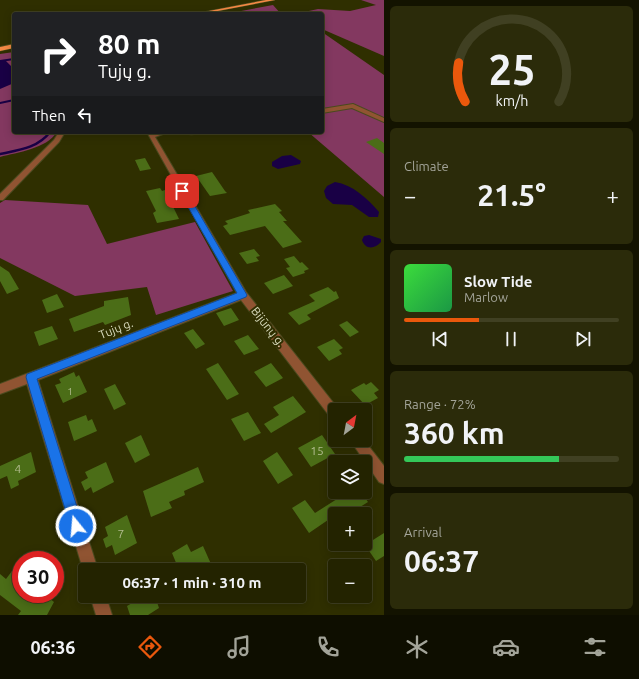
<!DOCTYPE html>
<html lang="en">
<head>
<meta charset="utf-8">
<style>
  :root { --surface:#232300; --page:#2b2b0a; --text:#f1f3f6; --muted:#a3a499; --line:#404022; --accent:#ea580c }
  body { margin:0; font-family:Ubuntu,sans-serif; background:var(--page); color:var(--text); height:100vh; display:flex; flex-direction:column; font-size:15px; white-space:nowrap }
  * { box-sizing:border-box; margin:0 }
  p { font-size:13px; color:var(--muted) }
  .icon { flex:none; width:22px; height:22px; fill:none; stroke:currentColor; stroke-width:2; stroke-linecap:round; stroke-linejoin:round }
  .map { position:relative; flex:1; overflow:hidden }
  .details { display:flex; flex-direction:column; gap:6px; padding:6px; background:#131300; width:255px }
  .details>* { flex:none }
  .hud { position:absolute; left:12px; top:12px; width:312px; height:122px; border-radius:4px; box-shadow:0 2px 10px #0003,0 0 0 1px var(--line); background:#202124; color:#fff; overflow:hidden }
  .needle { width:26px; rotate:32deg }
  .tools { position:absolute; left:328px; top:403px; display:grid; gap:8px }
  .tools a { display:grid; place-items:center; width:44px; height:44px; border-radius:4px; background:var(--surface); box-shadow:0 2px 10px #0003,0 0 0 1px var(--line); font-size:20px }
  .speed { position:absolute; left:12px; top:551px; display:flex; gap:8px; font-size:20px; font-weight:700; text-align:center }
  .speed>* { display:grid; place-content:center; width:52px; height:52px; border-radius:50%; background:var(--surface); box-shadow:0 2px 10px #0003,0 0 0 1px var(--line); line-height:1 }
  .speed .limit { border:6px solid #d22; background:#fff; color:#111 }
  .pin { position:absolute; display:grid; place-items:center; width:34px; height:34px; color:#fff; margin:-17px; border-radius:8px; box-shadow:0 2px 6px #0006 }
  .me { position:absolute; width:44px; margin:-22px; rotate:343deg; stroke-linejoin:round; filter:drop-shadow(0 0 3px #0008) }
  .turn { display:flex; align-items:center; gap:14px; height:84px; padding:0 20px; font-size:18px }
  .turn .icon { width:52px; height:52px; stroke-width:2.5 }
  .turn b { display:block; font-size:28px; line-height:34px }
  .then { display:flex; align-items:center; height:38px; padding:0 20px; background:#0003; gap:8px; font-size:15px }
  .big { font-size:30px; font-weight:700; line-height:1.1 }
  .details .widget { flex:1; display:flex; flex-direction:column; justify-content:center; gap:6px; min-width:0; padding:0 14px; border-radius:6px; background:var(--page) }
  .details .dial { align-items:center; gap:0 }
  .dial svg { height:104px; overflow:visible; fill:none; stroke:var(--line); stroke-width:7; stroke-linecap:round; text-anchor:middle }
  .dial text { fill:var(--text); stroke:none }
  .song { display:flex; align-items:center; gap:12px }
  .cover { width:48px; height:48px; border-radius:6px; background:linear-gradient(135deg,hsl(120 70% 55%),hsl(140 70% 35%)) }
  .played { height:4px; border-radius:2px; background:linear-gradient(90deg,var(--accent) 35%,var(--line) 35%) }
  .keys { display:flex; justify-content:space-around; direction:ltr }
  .heat { display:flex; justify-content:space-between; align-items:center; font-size:22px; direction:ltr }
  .charge { height:6px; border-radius:3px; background:linear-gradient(90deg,#34c759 72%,var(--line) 0) }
  .trip { position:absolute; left:78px; top:563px; width:228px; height:40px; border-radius:4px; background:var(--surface); box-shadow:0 2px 10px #0003,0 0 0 1px var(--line); font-weight:700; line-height:40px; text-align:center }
  .menu { display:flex; height:64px; justify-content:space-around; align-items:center; background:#0e0e00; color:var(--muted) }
  .menu .icon { width:28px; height:28px }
  .menu .active { color:var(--accent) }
  .menu b { font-size:18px; color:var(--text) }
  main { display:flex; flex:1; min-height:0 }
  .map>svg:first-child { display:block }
</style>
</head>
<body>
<main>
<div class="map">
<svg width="384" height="615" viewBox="0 0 384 615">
  <rect width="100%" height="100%" fill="#2f2f00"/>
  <path fill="#833860" d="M361,0H384V56L322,29V14H295L318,9L350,11L376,5Z
    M273,5L281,14H225Z
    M322,32L384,75V197L308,132H322Z
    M14,52V132H57C46,149 18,152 0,157V54Z
    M5,200L88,205L107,244L195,222L233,291L156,315L147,287L75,296L0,258V203Z"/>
  <path fill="#190045" d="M5,60L14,69V83L0,89V61Z
    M291,155L301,161L300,164L278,169L272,166V162L282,156Z
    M335,182C353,185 367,198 379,212L378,217H369L352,205L333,204L326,198L324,191L327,186Z
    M369,235L381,239V242C375,249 365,250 362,240L364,236Z"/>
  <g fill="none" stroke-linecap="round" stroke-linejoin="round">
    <path stroke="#190045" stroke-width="2" d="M0,61L14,59
      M0,103L14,100"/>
    <path stroke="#190045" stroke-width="2.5" d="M0,154C19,150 38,148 50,132"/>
  </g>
  <path fill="#4b6d17" d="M377,138L384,143V154L366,142Z
    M145,158L151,169L140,171L135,160Z
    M212,172L225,191L227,193L210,196L196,176Z
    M160,188L162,191L165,190L179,219L157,223L153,213L156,211L146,191Z
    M275,204L282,211L279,212L287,221H283L302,242L283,248L265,226L230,235L223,226L228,224L225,221L250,213L248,210Z
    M254,249L260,256L256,257L259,261L247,264L239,253Z
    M294,256L300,263L302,262L309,269L304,271L305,273L293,277L286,268L290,267L284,259Z
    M0,266L9,272L19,289L7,294L0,281Z
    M284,275L293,286L273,294L264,283Z
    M328,287L334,292L336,291L339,298L307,315L311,319L299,325L288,313L315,301L309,295Z
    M57,294L64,307L47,313L42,300Z
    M128,297L131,315L105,325L103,322L74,332L69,319L104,306V301Z
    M231,308L239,320L224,326L216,313Z
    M347,321L359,332L350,337L339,325Z
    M52,326L58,339L39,346L34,332Z
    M193,329L205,344L196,349L184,333Z
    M248,335L259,349L244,355L234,341Z
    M334,339L343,348L339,350L342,354L329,361L317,347Z
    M218,363L239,394L227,400L206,369Z
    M271,363L283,378L266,387L254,372Z
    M74,372L76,377L79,375L87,392L63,403L55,385L61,383L59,379Z
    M371,382L379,390L374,393L378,398L365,405L351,390L364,383L366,385Z
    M115,384L126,404L114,410L104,389Z
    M293,396L306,412L271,433L264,424L279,415L273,407Z
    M248,412L261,433L244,441L231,419Z
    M86,415L88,421L92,419L97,431L74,441L68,422Z
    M141,435L150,455L135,463L125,443Z
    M322,435L335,454L311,467L298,448Z
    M31,452L36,472L18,481L19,485L11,489L7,476L0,479V466Z
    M277,452L293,475L278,484L263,461Z
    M106,462L114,482L93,493L91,487L85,491L81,482L88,478L85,472Z
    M198,467L204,482L184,491L185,495L169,502L172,508L151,517L143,491Z
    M332,492H361L368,502L349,514H347L344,509L309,533L292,508L305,500L315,513L337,499Z
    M127,515L137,543L115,555L112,545L106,548L103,539L108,536L105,527Z
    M384,533V556L376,561L365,545Z
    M187,544L191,552L203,546L211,564L200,570H179L172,553Z
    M12,571L21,578V594H44L54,602L47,615H18L21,611L0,595V574L6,579Z
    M129,596H155L159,608L148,615H130L127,606L132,603Z"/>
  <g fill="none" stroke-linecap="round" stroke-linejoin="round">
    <g stroke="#4a4a1e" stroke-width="2">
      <path id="minor" d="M353,104L384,118V122L352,108L322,113V109Z
        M59,132H65L59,142L3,200H0V194L54,140Z
        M147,132L154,133L168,132L155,137L246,292L339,410H335V420L331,418L241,300L38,380L98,570H85V576L27,384L0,394V384L237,293Z
        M182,132H201C197,135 186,135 182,132Z
        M350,440H364L384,466V484L379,482Z
        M90,596H106L112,615H96Z"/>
    </g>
    <g stroke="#4a4a1e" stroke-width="1">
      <path id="trunk" d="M266,0H275L202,14H193Z
        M14,44V48L0,51V47Z"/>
    </g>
    <use href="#minor" fill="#905432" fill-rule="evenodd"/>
    <use href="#trunk" fill="#f48944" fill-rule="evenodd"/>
  </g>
  <path fill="#1a73e8" stroke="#114b97" d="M182,189L186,191L247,295L246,297L37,379L83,526L81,530L76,532L72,530L70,526L26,377L27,374L237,293L179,191Z"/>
  <g text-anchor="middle" stroke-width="4" stroke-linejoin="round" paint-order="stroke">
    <g font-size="10" fill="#b3bd90">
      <text x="70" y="395">1</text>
    </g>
    <g font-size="12" fill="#d6d8b9" stroke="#2f2f00">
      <text transform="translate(268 327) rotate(52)" y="4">Bijūnų g.</text>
      <text transform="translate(116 329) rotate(-22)" y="4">Tujų g.</text>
    </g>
    <g font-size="12" fill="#b3bd90">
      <text x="317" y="455">15</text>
      <text x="18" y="473">4</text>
      <text x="121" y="538">7</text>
    </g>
  </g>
</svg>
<div class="tools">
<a><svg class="needle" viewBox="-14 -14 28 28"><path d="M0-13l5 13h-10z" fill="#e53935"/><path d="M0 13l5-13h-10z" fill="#a3a499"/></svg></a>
<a><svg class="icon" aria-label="layers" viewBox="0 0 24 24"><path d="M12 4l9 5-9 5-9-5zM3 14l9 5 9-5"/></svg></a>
<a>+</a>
<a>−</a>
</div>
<div class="speed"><div class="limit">30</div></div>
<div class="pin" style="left:182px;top:191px;background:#d93025"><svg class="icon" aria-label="arrive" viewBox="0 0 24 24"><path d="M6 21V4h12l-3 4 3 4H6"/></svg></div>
<svg class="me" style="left:76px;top:526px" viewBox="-20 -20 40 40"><circle r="17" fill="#1a73e8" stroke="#fff" stroke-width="3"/><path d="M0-11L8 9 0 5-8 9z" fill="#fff"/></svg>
<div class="trip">06:37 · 1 min · 310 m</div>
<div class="hud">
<div class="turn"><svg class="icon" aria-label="right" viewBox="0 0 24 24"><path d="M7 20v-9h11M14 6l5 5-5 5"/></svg><div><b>80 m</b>Tujų g.</div></div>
<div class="then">Then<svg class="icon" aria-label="left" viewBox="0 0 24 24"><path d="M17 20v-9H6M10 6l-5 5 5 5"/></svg></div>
</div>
</div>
<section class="details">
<div class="widget dial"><svg viewBox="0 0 100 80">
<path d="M14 69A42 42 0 1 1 86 69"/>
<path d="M14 69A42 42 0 0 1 9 39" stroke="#ea580c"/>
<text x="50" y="56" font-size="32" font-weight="700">25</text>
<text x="50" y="72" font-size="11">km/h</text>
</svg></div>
<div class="widget"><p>Climate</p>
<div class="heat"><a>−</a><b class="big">21.5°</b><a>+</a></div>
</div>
<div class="widget">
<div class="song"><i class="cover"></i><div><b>Slow Tide</b><p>Marlow</p></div></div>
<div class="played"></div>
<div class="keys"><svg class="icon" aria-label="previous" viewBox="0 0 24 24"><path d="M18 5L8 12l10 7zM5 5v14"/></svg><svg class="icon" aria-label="pause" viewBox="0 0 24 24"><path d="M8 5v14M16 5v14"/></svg><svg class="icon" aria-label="next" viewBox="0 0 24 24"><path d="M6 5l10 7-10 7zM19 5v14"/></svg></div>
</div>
<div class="widget"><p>Range · 72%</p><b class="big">360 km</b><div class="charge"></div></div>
<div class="widget"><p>Arrival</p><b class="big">06:37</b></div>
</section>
</main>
<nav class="menu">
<b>06:36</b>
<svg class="icon active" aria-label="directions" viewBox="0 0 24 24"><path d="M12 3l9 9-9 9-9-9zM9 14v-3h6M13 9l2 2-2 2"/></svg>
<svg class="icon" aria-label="music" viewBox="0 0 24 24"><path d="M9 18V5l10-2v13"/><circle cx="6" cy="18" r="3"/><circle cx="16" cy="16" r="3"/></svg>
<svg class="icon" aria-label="phone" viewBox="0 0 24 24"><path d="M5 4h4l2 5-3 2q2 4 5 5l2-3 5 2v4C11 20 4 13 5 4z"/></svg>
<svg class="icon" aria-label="climate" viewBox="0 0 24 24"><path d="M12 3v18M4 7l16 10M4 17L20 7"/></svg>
<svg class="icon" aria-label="car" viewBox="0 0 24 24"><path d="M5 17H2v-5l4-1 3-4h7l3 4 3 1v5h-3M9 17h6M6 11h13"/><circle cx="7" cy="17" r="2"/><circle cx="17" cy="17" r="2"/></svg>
<svg class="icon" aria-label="filters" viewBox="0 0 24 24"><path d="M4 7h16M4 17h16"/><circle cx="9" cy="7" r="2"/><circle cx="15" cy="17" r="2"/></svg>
</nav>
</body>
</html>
